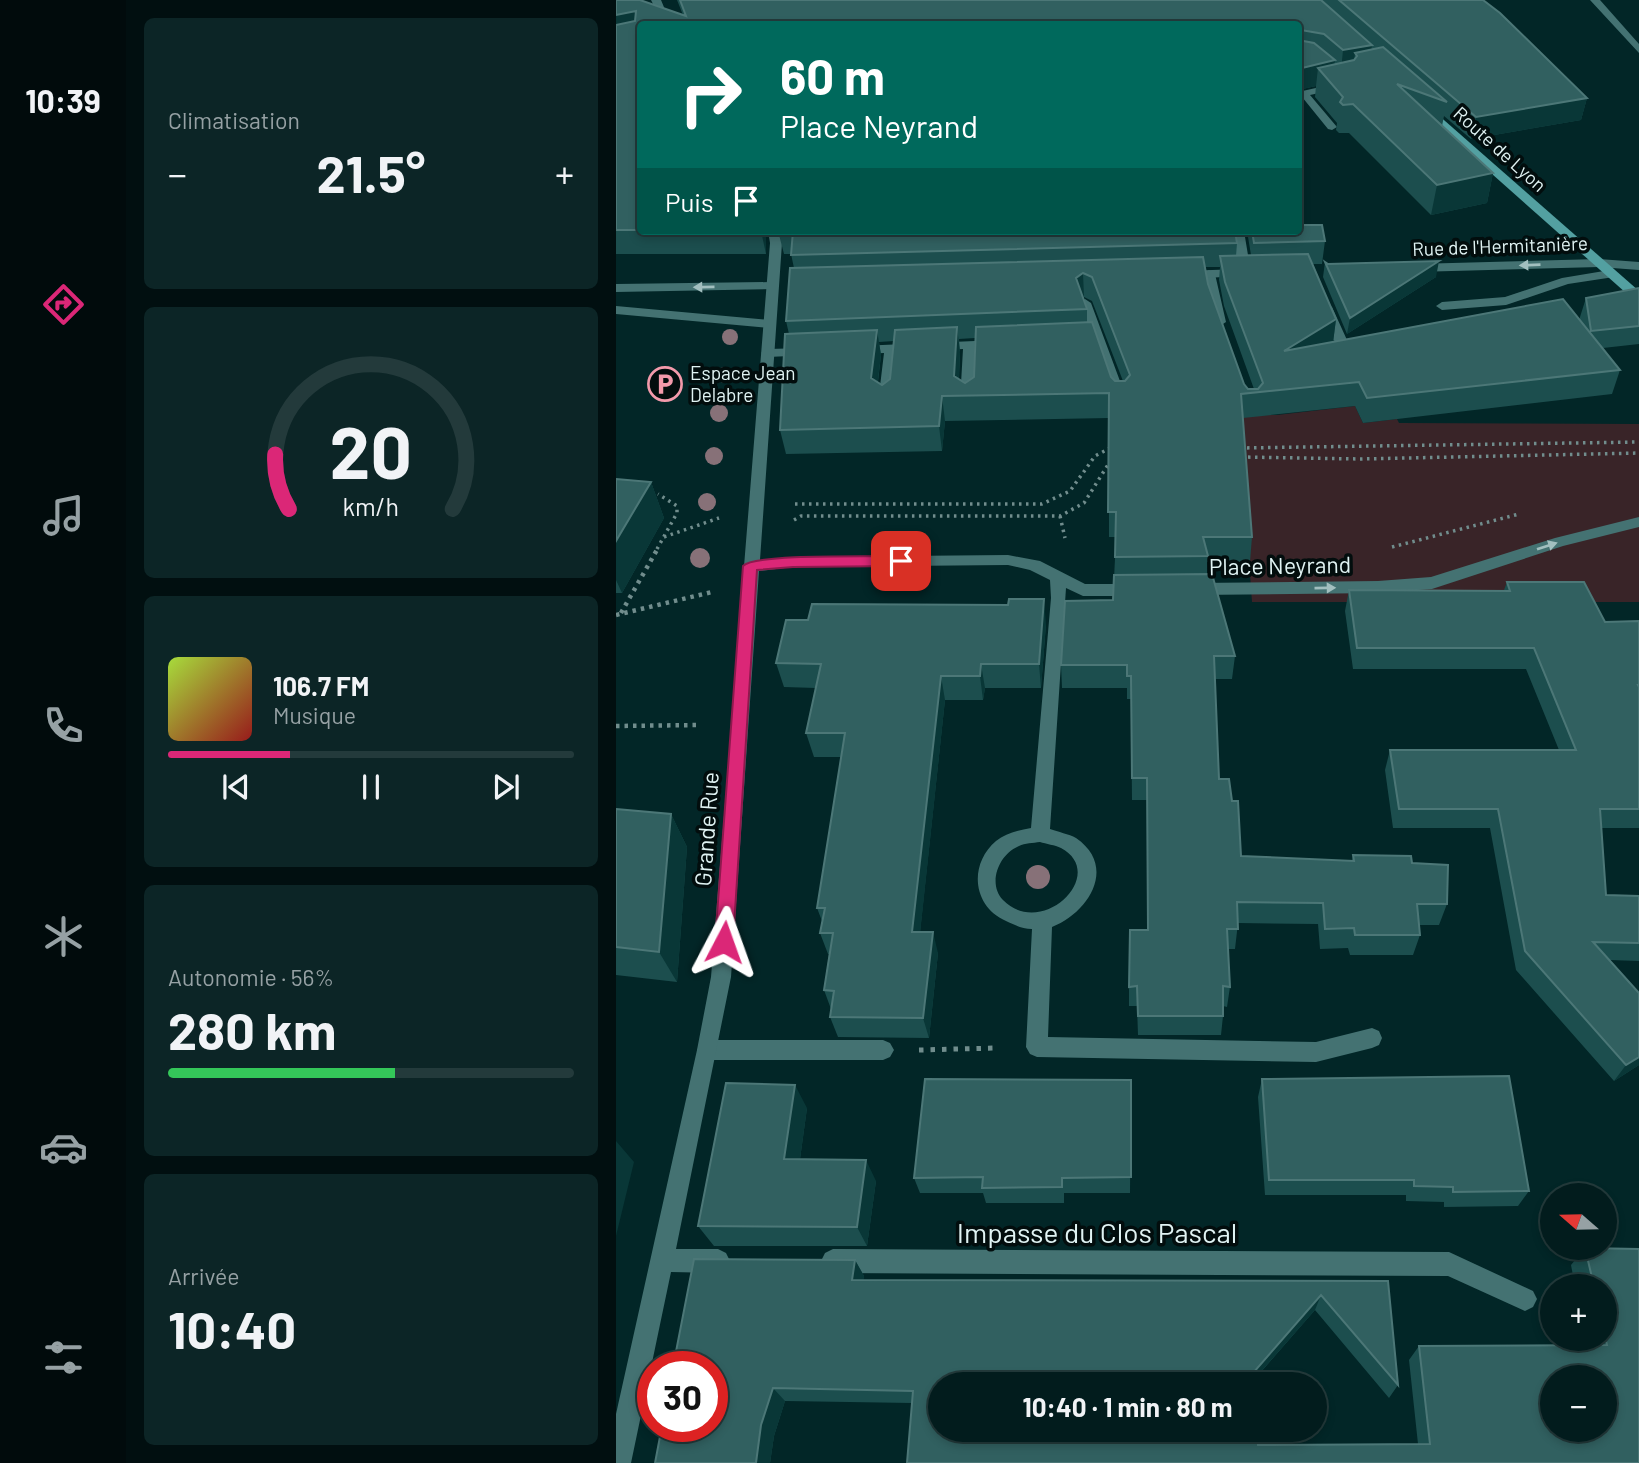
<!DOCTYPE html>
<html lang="fr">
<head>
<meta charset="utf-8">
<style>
  :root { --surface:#021c1d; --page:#0c2526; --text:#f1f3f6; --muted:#96a1a4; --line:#233a3b; --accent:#db2777 }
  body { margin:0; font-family:Barlow,sans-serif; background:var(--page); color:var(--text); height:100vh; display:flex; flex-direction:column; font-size:26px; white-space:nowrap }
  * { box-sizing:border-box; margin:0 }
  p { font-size:23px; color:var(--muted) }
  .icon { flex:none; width:38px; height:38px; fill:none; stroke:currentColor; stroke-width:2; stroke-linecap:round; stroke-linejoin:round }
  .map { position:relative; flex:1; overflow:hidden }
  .side { display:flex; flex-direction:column; gap:18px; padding:18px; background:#010f10; width:490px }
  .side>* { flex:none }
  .hud { position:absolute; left:21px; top:21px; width:665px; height:214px; border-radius:7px; box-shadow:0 4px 10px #0003,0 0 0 2px var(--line); background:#00695c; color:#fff; overflow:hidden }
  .needle { width:46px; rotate:290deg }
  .buttons { position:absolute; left:924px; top:1183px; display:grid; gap:14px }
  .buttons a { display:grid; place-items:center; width:77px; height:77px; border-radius:50%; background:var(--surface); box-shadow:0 4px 10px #0003,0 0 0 2px var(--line); font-size:35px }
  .speed { position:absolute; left:21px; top:1351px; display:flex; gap:14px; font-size:35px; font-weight:700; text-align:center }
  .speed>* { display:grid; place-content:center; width:91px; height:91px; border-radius:50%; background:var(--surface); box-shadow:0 4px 10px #0003,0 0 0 2px var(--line); line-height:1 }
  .speed .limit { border:10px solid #d22; background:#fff; color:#111 }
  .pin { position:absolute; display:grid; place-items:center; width:60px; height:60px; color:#fff; margin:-30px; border-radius:14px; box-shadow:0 4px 10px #0006 }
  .me { position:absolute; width:77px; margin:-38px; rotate:4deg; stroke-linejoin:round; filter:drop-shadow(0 0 5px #0008) }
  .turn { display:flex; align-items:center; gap:24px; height:147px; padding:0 28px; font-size:32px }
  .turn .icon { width:91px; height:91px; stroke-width:2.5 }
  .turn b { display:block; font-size:49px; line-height:60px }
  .then { display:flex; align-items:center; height:66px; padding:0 28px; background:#0003; gap:14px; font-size:26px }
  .big { font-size:52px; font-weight:700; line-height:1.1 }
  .side .widget { flex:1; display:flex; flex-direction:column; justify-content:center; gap:10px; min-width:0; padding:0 24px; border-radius:10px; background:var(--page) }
  .side .dial { align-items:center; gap:0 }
  .dial svg { height:182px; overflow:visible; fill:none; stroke:var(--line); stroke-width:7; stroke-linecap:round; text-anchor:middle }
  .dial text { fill:var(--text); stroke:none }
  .song { display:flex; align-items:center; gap:21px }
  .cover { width:84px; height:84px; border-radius:10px; background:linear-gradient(135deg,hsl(80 70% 55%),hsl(0 70% 35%)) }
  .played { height:7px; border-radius:4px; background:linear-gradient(90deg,var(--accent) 30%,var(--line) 30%) }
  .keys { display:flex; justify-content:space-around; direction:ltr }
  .heat { display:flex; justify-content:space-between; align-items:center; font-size:38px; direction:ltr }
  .charge { height:10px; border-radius:5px; background:linear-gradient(90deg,#34c759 56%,var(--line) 0) }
  .trip { position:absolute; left:312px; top:1372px; width:399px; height:70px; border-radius:35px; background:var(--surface); box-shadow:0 4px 10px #0003,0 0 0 2px var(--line); font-weight:700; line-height:70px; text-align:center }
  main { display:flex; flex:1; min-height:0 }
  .menu { display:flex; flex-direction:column; width:126px; justify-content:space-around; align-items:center; background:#010b0c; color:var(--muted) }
  .menu .icon { width:49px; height:49px }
  .menu .active { color:var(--accent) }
  .menu b { font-size:32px; color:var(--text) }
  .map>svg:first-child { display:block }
</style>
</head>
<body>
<main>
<nav class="menu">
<b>10:39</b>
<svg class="icon active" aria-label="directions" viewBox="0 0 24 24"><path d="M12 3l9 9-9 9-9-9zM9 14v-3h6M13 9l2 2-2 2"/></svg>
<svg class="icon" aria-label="music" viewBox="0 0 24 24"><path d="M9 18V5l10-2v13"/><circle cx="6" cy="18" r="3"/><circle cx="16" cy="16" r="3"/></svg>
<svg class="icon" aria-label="phone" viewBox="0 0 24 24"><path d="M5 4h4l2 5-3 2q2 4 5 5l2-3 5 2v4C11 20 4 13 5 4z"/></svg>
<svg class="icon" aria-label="climate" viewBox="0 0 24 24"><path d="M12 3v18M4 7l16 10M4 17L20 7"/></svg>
<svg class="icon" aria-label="car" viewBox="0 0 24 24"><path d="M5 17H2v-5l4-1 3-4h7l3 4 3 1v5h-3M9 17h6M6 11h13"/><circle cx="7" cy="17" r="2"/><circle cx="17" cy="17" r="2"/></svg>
<svg class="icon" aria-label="filters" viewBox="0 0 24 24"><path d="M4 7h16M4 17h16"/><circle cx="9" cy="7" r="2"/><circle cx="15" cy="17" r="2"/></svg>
</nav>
<section class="side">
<div class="widget"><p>Climatisation</p>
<div class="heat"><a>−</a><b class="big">21.5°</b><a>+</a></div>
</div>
<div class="widget dial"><svg viewBox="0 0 100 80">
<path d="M14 69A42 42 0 1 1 86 69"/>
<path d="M14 69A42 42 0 0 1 8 45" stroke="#db2777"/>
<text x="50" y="56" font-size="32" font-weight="700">20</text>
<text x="50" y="72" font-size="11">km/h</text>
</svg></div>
<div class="widget">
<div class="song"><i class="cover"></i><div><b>106.7 FM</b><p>Musique</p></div></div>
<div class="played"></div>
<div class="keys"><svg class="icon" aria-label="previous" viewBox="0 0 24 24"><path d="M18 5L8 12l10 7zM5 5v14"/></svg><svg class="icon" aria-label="pause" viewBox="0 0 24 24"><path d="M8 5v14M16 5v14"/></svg><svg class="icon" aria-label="next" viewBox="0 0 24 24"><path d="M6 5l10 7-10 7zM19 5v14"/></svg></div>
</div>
<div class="widget"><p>Autonomie · 56%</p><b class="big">280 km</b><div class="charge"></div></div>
<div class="widget"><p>Arrivée</p><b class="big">10:40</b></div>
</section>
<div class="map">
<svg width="1023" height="1463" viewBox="0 0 1023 1463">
  <rect width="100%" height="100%" fill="#022627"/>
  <path fill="#392428" d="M739,406L747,423L781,419L783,423L1023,424V602H636L626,462L598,416L661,415Z"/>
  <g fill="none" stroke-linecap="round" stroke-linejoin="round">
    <path stroke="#718d8d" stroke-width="3.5" stroke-dasharray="2.5 4.5" stroke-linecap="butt" d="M624,448L1023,442
      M625,457L745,459L1023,453
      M179,504H426L454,491L479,456L496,447
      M444,516L449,538
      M178,520L185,516H444L468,503L495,460
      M48,537L103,518
      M776,547L903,514
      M41,549L61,513V506L42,494"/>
    <path stroke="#718d8d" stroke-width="4.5" stroke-dasharray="3.5 5" stroke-linecap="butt" d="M5,613L42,548
      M0,615L96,592
      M0,726L84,725"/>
    <path stroke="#718d8d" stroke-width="5" stroke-dasharray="4.5 7" stroke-linecap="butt" d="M303,1050L381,1048"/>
    <path fill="#447272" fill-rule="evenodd" d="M974,0H984L1023,44V53Z
      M722,83L726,84V88L694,95L721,127L716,130L712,129L682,92Z
      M616,231H628L635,273L633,276H625L623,273Z
      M593,270L599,274L610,322L604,326L598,322L587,274Z
      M994,270L1000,274L998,277L952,284L890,305L826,310L820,306L826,302L889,297L946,278Z
      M156,282L160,283V289L0,292V284Z
      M469,299L475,303L511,400L509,403H499L497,400L478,344L459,345L452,341L459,337L475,336L463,303Z
      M710,303L716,307L731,340L729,343L724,344L717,340L704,307Z
      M0,306L153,320L159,324L153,328L0,314Z
      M382,340L387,341V347L360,349L358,401L351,405L344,401L347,349L281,352L276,403L269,407L262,403L268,353L243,354L236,350L243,346Z
      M190,348L195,349V355L152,357L145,353L152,349Z
      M92,1040H267L274,1043L278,1050L274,1057L267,1060H92L85,1057L81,1050L85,1043Z"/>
    <path fill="#447272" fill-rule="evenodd" d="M35,0H45L55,24H47Z
      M152,231H164L166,243L144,560L177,557L392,555L424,561L469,584H520L528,590L520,596H467L450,588L434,829C442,832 453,834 460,838C502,867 472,913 436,927L432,1037L700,1042L756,1028L763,1031L766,1038L763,1045L756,1048L700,1062L421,1057L414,1054L410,1047L416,929C406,929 399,925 390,921C357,907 352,865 380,841C390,833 403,830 415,828L435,598L434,580L414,570L392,565L177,567L143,571L115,977L60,1249H102L110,1253L114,1261L110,1269L102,1273L55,1272L15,1463H0V1414L81,1050L95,977L154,243ZM424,842C430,844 439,845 445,848C493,874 426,940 387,900C371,883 383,854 403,846C409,843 417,843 424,842Z
      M983,259L1023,262V270L983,267L799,272L793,268L799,264Z
      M624,269L630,273L628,276L568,279L562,275L568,271Z
      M1023,517V527L947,546L816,589L762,593L579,595L571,589L579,583L762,581L815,577L939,538Z
      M217,1249L833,1252L917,1291L921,1299L917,1307L909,1311L832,1276L217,1273L209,1269L205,1261L209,1253Z"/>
    <path fill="#53a0a1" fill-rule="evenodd" d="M804,106H812L1023,291V302L1019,301L804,110Z"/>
  </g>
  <g fill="#877178">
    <circle cx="114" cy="337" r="8"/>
    <circle cx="109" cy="375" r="8"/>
    <circle cx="103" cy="413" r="9"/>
    <circle cx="98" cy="456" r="9"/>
    <circle cx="91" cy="502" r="9"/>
    <circle cx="84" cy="558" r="10"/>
    <circle cx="422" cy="877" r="12"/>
  </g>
  <path fill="#1c4e4e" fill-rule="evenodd" d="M0,0L67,15L61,0H867L971,98L965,120L855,139L828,116L826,126L877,173L871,203L815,215L733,133H723L720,130L721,123L699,97L700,86L682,90V24H24V231H150V254H0Z
    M687,225L709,241L706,264H697L720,319L717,342L964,320V317L970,298L1023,288V344L987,348L1004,370L996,394L747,423L739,406L627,418L636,537L634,562H591V574L619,656L616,679H599L603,779L616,801L625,856L736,861L737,855L796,863L831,904L823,925H803L804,935L797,955H734L732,948L704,949L702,924L622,923L619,949H612L614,987L611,1007L607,1006V1016L605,1035H522L521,1006H513V987L531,930V800H516L515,699H511V688H446L445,665L497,600L500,537H493V418L329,421L326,451L170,454L164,430L173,334L170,321L178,268L175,254H168L162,231L621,243L620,256L635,255L631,231H682ZM589,267H604L603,280L608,306L638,389H632L628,384L592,284ZM468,297L476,301L507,381H499L495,377L471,322V309L467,298ZM359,338L358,377L349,383L343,379L344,352L343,339ZM278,341L274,379L266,385L262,382L265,355L263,342Z
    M709,262L712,264L820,277L731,334L707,277Z
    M0,479L35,482L48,518L6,593H0Z
    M891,582L989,622L1023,621V828H985L990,895L1023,896V961L994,960L1023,993V1065L998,1081L900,970L874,828H777L769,770L774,750H943L910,669H737L729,611L733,590H888Z
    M430,624L425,688H369L367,700H329L304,932L322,953L313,1038L222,1037L214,1017L215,1009L208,990L213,954H212L204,933L206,921L201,908L225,757H198L190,733L200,688L168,687L160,663Z
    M0,809L55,814L71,847L61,982L0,975Z
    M646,1079L913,1191L902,1206L828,1207V1202L790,1201V1195H649L642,1097Z
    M515,1080L514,1193H448V1203H370L367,1193H304L298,1178Z
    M191,1108L184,1159L260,1181L251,1246H98L82,1226Z
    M969,1248L1023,1249V1463H291L296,1403L169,1401L158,1436L154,1463H39L46,1426H96V1367H57L78,1259L239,1260L248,1276L247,1280L772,1281L782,1385L773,1398L699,1310L637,1381L638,1384H324V1430H641L642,1445L802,1444L793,1360L803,1346L971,1345L970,1339H989V1286H959L955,1265ZM936,1377H989V1430H936Z"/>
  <path fill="#093737" d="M20,11L24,28L0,37V15Z
    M756,45L753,66L739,53L737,69L725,71L727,50Z
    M719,60L716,82L702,68L700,86L682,90V69Z
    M971,98L965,120L855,139L860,117Z
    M877,173L871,203L815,215L821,185Z
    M145,231H150V254Z
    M823,261L820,277L731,334L734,318Z
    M467,273L468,297L461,302L460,278Z
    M720,319L717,343L668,351Z
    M341,327L344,352L342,396L338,376Z
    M261,330L265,355L259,403L255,378Z
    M326,396L329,421L326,451L323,426Z
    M35,482L48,518L6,593L0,580V541Z
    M428,599L430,624L425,688L423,664Z
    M365,664L369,688L367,700L364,676Z
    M325,676L329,700L302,953L296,932Z
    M55,814L71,847L61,982L43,952Z
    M317,932L322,953L313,1038L307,1018Z
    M1023,1057V1065L998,1081L1010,1065Z
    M179,1085L191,1108L181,1181L168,1159Z
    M0,1141L18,1162L0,1236Z
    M250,1160L260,1181L251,1246L241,1227Z
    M239,1260L248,1276L245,1295L236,1280Z
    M705,1295L699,1310L634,1384L637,1373Z
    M157,1388L169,1401L158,1436L154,1463H140L145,1425Z"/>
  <path fill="#316060" stroke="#4c7777" stroke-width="2" fill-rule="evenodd" d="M0,0H24L70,16L64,0H705L756,45L727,50L708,34L685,30L682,32V24H24V230H0V25L19,21L20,11L0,15Z
    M723,0H867L884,13L971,98L860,117Z
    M682,40L698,43L719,60L682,69Z
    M767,47L831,102L781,84L877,173L821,185L737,104L727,105L724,102L727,97L702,68L738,60L741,56L739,53Z
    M682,204L687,225H706L709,241L638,243L636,231H682Z
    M177,231H619L621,243L175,255Z
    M692,254L720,319L668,351L947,299L1004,370L751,398L743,382L625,394L636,537H587L592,556L499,557L500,512H492L493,393L326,396L323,426L164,430L169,334L261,330L255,378L266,385L274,379L279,330L341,327L338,376L349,383L358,377L360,327L476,322L495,377L499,381H509L514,375L476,277L467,273L460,278L471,309L170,321L174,268L587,257L592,284L628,384L632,389H642L647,383L609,282L604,256Z
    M823,261L734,318L709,262L712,264Z
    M1023,288V326L975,331L970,298Z
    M0,479L35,482L0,541Z
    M596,574L619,656H598L603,779H613L616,801H622L625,856L738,861L737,855L795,856L796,863L832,865L831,904H801L804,935H739L738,928L709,929L707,903L621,902L622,929H611L614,987L607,986V1016H522L521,986L513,987L514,930H532L531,778H516L515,676H511V665H445L449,601L497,600L498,575Z
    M891,582H968L989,622L1023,621V685H1022L1023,687V809H984L990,895L1023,896V943L977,942L1023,993V1057L1010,1065L909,951L882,809H783L774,750H960L918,648H741L733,590L894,591Z
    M393,599H428L423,664H365L364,676H325L296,932H317L307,1018L214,1017L218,991L208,990L217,933H204L209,908H201L229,733H190L205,664L160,663L170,620H192L196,604L392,605Z
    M0,809L55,814L43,952L0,947Z
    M893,1076L913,1191L837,1192V1187L798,1186V1180H653L646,1079Z
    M309,1079L515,1080V1177L446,1178V1187L366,1188L367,1177L298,1178Z
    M110,1083L179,1085L168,1159L250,1160L241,1227L82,1226Z
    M969,1248L1023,1249V1463H291L297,1391L157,1388L145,1425L140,1463H39L46,1426H96V1367H57L78,1259L239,1260L236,1280L772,1281L782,1385L705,1295L637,1373L638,1384H324V1430H641L642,1445L814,1444L803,1346L991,1345L989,1337V1286H978ZM936,1377H989V1430H936Z"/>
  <defs><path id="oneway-solid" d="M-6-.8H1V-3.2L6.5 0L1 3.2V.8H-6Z" transform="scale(1.75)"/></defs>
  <g fill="#a2bfbf">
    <use href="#oneway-solid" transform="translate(914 265) rotate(178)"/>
    <use href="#oneway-solid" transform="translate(88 287) rotate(179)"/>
    <use href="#oneway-solid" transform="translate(931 546) rotate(-18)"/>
    <use href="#oneway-solid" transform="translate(709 588) rotate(-1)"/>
  </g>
  <path fill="#db2777" stroke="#8e194d" stroke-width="2" d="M285,556L292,561L285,566L177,567L141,570L117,942L114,948L108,950L101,948L99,942L127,566C139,553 260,557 285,556Z"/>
  <defs>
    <g id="parking-ring" transform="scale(1.75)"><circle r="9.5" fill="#020d0d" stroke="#f39aab" stroke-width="1.5"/><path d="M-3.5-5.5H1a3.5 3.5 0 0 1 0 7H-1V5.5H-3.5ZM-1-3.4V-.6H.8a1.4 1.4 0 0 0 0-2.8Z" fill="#f39aab"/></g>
  </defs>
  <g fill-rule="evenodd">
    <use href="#parking-ring" x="49" y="384"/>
  </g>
  <g text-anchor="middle" stroke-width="7" stroke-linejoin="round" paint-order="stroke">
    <g font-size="19" fill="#e0f3f3" stroke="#020d0d">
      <text transform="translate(884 149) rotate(42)" y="7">Route de Lyon</text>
      <text transform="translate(884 246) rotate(-2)" y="7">Rue de l'Hermitanière</text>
    </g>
    <g font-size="19" fill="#e0f3f3" stroke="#020d0d" text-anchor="start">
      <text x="74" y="380">Espace Jean<tspan x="74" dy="22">Delabre</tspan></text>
    </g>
    <g font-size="23" fill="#e0f3f3" stroke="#020d0d">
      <text transform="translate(664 566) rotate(-1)" y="8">Place Neyrand</text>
      <text transform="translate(91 829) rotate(-86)" y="8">Grande Rue</text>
    </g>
    <g font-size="28" fill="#e0f3f3" stroke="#020d0d">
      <text x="481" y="1243">Impasse du Clos Pascal</text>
    </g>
  </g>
</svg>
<div class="buttons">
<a><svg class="needle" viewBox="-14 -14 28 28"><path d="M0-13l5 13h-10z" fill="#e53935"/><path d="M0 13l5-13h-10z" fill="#96a1a4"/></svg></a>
<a>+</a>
<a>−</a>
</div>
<div class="speed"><div class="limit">30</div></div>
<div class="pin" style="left:285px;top:561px;background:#d93025"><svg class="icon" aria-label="arrive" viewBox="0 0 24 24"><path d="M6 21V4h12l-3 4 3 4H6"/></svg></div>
<svg class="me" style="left:108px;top:942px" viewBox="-20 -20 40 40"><path d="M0-17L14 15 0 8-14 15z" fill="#db2777" stroke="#fff" stroke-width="4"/></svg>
<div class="trip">10:40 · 1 min · 80 m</div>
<div class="hud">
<div class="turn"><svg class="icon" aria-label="right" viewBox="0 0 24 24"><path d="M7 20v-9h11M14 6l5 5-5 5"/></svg><div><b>60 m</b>Place Neyrand</div></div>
<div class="then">Puis<svg class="icon" aria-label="arrive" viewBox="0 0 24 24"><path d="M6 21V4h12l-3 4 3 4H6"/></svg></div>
</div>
</div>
</main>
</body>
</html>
